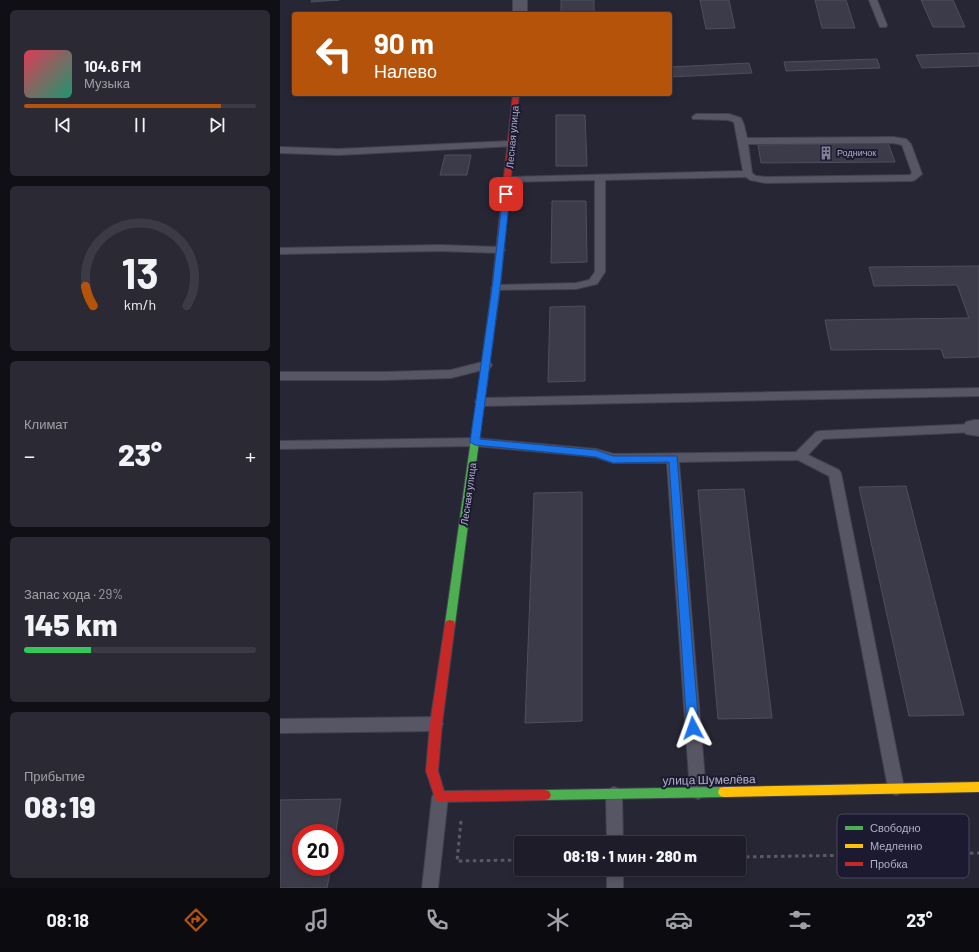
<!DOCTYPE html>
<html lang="ru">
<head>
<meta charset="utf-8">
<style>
  :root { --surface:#1d1c28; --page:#2a2934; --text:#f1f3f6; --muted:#a0a1a8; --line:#3b3a45; --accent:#b45309 }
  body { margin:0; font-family:Barlow,sans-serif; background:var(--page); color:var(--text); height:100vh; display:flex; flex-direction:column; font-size:15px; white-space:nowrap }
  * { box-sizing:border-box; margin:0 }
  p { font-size:13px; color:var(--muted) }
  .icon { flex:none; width:22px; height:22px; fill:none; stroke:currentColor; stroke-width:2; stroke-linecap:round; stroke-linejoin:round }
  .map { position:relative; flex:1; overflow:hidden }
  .details { display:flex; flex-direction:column; gap:10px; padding:10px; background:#100f16; width:280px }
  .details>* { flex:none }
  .hud { position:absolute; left:12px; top:12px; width:380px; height:84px; border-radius:4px; box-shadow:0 2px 6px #0003,0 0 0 1px var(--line); background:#b45309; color:#fff; overflow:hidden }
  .speed { position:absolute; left:12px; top:824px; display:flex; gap:8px; font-size:20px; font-weight:700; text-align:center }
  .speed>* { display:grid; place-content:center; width:52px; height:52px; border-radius:50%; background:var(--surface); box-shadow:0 2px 6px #0003,0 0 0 1px var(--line); line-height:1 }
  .speed .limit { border:6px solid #d22; background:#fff; color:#111 }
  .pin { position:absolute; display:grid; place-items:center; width:34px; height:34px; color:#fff; margin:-17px; border-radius:8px; box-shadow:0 2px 6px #0006 }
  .me { position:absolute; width:44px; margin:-22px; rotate:356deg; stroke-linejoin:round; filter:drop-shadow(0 0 3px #0008) }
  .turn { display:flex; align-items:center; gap:14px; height:84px; padding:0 16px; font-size:18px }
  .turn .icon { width:52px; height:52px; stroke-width:2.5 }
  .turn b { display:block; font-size:28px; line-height:34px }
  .big { font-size:30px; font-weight:800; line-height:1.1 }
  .details .tile { flex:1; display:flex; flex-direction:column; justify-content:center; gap:6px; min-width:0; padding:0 14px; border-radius:6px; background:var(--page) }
  .details .dial { align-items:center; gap:0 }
  .dial svg { height:104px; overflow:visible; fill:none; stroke:var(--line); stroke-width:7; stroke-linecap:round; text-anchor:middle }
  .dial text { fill:var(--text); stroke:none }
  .song { display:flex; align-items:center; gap:12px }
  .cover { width:48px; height:48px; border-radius:6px; background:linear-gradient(135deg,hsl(350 70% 55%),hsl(160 70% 35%)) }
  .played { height:4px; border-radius:2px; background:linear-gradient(90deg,var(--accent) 85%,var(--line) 85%) }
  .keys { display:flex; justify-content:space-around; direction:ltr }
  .heat { display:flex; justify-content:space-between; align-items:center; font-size:22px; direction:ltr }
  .charge { height:6px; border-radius:3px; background:linear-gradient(90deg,#34c759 29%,var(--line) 0) }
  .trip { position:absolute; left:234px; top:836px; width:232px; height:40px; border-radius:4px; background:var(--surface); box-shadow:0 2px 6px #0003,0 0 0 1px var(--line); font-weight:800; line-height:40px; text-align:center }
  .dock { display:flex; height:64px; justify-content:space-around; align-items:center; background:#0c0b10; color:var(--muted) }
  .dock .icon { width:28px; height:28px }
  .dock .on { color:var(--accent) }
  .dock b { font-size:18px; color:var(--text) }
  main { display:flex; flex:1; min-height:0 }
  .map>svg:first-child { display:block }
</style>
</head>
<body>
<main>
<section class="details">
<div class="tile">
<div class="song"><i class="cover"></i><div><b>104.6 FM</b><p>Музыка</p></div></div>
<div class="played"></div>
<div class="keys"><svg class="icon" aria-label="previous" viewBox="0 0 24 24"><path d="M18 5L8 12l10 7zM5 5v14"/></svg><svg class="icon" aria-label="pause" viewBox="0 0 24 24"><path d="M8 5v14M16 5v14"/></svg><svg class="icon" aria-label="next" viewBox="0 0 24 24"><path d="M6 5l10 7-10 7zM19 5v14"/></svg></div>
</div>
<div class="tile dial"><svg viewBox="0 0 100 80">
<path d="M14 69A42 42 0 1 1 86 69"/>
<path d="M14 69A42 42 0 0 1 8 54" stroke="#b45309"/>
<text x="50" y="56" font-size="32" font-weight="700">13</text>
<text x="50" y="72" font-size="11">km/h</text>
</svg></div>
<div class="tile"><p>Климат</p>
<div class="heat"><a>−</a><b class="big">23°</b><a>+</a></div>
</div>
<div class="tile"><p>Запас хода · 29%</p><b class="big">145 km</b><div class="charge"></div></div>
<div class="tile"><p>Прибытие</p><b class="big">08:19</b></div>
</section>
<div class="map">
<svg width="699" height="888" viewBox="0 0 699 888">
  <rect width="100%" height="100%" fill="#272635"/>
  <path fill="#3c3b49" stroke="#4f4e5e" d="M32,0H59L31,2Z
    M281,0H314V14H281Z
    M420,0H449L455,28L426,29Z
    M535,0H566L575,28H542Z
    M641,0H673L685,27H653Z
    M699,53V66L642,68L636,55Z
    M597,59L600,68L506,71L504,62Z
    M469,63L472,73L390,77V67Z
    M276,115H305L307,166H276Z
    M608,143L615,162L481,163L478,145Z
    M165,155H191L187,175H160Z
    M272,201H306L307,262L271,263Z
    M699,266V357L664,358L661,349L551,350L545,320L689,318L677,285L594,286L589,267Z
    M305,306V381L268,382L270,307Z
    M626,486L684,715L629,716L579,487Z
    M464,489L492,718L438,719L418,490Z
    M302,492V721L245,723L254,493Z
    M61,799L55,838V833H21V867H51L47,888H0V800Z"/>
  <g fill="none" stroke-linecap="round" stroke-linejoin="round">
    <g stroke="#42414f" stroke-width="2">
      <path id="lane" d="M589,0H597L607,25L606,27H600L599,25Z
        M416,114H449L461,118L464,125L467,138L613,137L626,139L631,144L642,174L635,180L632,181L486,183L470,180L466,177L325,180V272L317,284L296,289L212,290L211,288L216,285L296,283L309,280L315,272V180L228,182L225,181L223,179L225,177L463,171L454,122L448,120L413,119L412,117ZM613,143L622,145L632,173L630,175L486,177L476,176L472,173L468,144Z
        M232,141L237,144L235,146L59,155L0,153V147L59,149Z
        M159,245L220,247L225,250L220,253L159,251L0,254V248Z
        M206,361L210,362L212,365L210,368L171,378L104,380H0V372H104L171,370Z
        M699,388V396L201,406L197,405L195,402L197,399L201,398Z
        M694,424L699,426L698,431L694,432L543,439L528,455L559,470L561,473L624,788L621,793L616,795L611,793L608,788L549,476L518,460L399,462L426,792L423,797L418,799L413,797L410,792L387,463H333L315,457L195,446L0,449V441L195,438L316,449L334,454L516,452L536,432L540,431Z
        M156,717L161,719L163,724L161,729L156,731L0,733V719Z
        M334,787L339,789L342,794L343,843H327L326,794L329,789Z
        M160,790L165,792L168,797L158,888H142L152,797L155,792Z
        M327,869H343V888H327Z"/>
    </g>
    <g stroke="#42414f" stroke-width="2">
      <path id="street" d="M233,0H247V14H233Z
        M694,420H699V436L686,434L683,428L686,422Z"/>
    </g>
    <g stroke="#42414f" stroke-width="2">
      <path id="fast" d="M199,408L203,411L175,624L174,627L170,628L166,627L165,624L195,411Z
        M444,787L448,788L450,792L448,796L444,797L265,800L261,799L259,795L261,791L265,790Z"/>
    </g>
    <g stroke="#42414f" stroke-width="2">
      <path id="slow" d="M699,782V792L444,797L440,796L438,792L440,788L444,787Z"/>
    </g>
    <g stroke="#42414f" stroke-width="2">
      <path id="jam" d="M233,94H239L220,288L203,411L199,414L195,411L212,288Z
        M170,620L174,621L175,624L162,724L158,771L164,791L265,790L269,791L271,795L269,799L265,800L160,802L156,801L146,771L150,724L165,624L166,621Z"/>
    </g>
    <path stroke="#5a5a66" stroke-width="3" stroke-dasharray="3.5 3.5" stroke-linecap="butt" d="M181,821L177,861L241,860
      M459,857L699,853"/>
    <use href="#lane" fill="#575664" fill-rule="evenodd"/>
    <use href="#street" fill="#575664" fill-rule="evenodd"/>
    <use href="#fast" fill="#4caf50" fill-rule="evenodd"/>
    <use href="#slow" fill="#ffc107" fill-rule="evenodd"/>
    <use href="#jam" fill="#c62828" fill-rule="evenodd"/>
  </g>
  <path fill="#1a73e8" stroke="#114b97" d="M226,191L230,194L220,288L200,439L316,450L333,456H397L419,728L417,732L413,734L409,732L407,728L389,462L333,463L316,457L195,445L190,442L212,288L223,194Z"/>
  <defs>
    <g id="building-bare" transform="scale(1.08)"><path d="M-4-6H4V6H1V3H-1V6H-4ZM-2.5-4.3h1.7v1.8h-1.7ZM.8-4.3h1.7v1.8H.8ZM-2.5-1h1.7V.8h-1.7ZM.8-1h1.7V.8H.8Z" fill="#817f95" stroke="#1b1a30" stroke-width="2.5" paint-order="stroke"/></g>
  </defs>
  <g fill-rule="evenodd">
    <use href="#building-bare" x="546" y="153"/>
  </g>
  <g text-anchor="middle" stroke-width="4" stroke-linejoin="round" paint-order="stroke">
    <g font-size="9" fill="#b2afc8" stroke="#1b1a30" text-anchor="start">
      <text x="557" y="156">Родничок</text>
    </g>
    <g font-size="10" fill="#b2afc8" stroke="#1b1a30">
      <text transform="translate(232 137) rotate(-85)" y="4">Лесная улица</text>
      <text transform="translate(188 494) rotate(-82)" y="4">Лесная улица</text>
    </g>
    <g font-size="12" fill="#b2afc8" stroke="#1b1a30">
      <text transform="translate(429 780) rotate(-1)" y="4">улица Шумелёва</text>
    </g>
  </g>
  <rect x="557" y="814" width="132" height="64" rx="6" fill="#1b1a30" stroke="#48475e" stroke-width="1"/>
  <rect x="565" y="826" width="18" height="4" fill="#4caf50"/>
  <rect x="565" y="844" width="18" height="4" fill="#ffc107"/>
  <rect x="565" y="862" width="18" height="4" fill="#c62828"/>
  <g font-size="11" fill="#b2afc8">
    <text x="590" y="832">Свободно</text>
    <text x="590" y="850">Медленно</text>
    <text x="590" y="868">Пробка</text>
  </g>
</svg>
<div class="speed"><div class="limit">20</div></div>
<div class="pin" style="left:226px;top:194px;background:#d93025"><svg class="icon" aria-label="arrive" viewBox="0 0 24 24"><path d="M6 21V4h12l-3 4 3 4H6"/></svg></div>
<svg class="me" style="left:413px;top:728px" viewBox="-20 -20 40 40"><path d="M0-17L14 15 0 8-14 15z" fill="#1a73e8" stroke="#fff" stroke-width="4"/></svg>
<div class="trip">08:19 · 1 мин · 280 m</div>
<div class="hud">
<div class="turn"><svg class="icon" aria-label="left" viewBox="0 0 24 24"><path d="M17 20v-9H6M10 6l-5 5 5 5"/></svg><div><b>90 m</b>Налево</div></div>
</div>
</div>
</main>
<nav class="dock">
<b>08:18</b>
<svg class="icon on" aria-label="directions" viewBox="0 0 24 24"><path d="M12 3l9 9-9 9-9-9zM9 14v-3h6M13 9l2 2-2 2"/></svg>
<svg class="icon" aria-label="music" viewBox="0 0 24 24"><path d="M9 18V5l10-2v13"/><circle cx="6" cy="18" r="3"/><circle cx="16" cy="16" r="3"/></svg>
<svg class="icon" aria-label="phone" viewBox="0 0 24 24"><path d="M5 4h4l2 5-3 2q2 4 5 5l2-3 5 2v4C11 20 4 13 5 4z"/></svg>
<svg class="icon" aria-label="climate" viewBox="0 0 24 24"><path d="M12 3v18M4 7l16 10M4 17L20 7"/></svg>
<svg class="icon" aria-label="car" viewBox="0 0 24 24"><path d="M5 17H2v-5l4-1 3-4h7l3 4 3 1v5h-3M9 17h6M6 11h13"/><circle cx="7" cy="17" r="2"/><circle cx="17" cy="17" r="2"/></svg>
<svg class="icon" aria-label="filters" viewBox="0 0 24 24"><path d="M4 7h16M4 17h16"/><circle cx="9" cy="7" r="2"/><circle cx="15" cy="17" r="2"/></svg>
<b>23°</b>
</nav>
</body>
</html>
